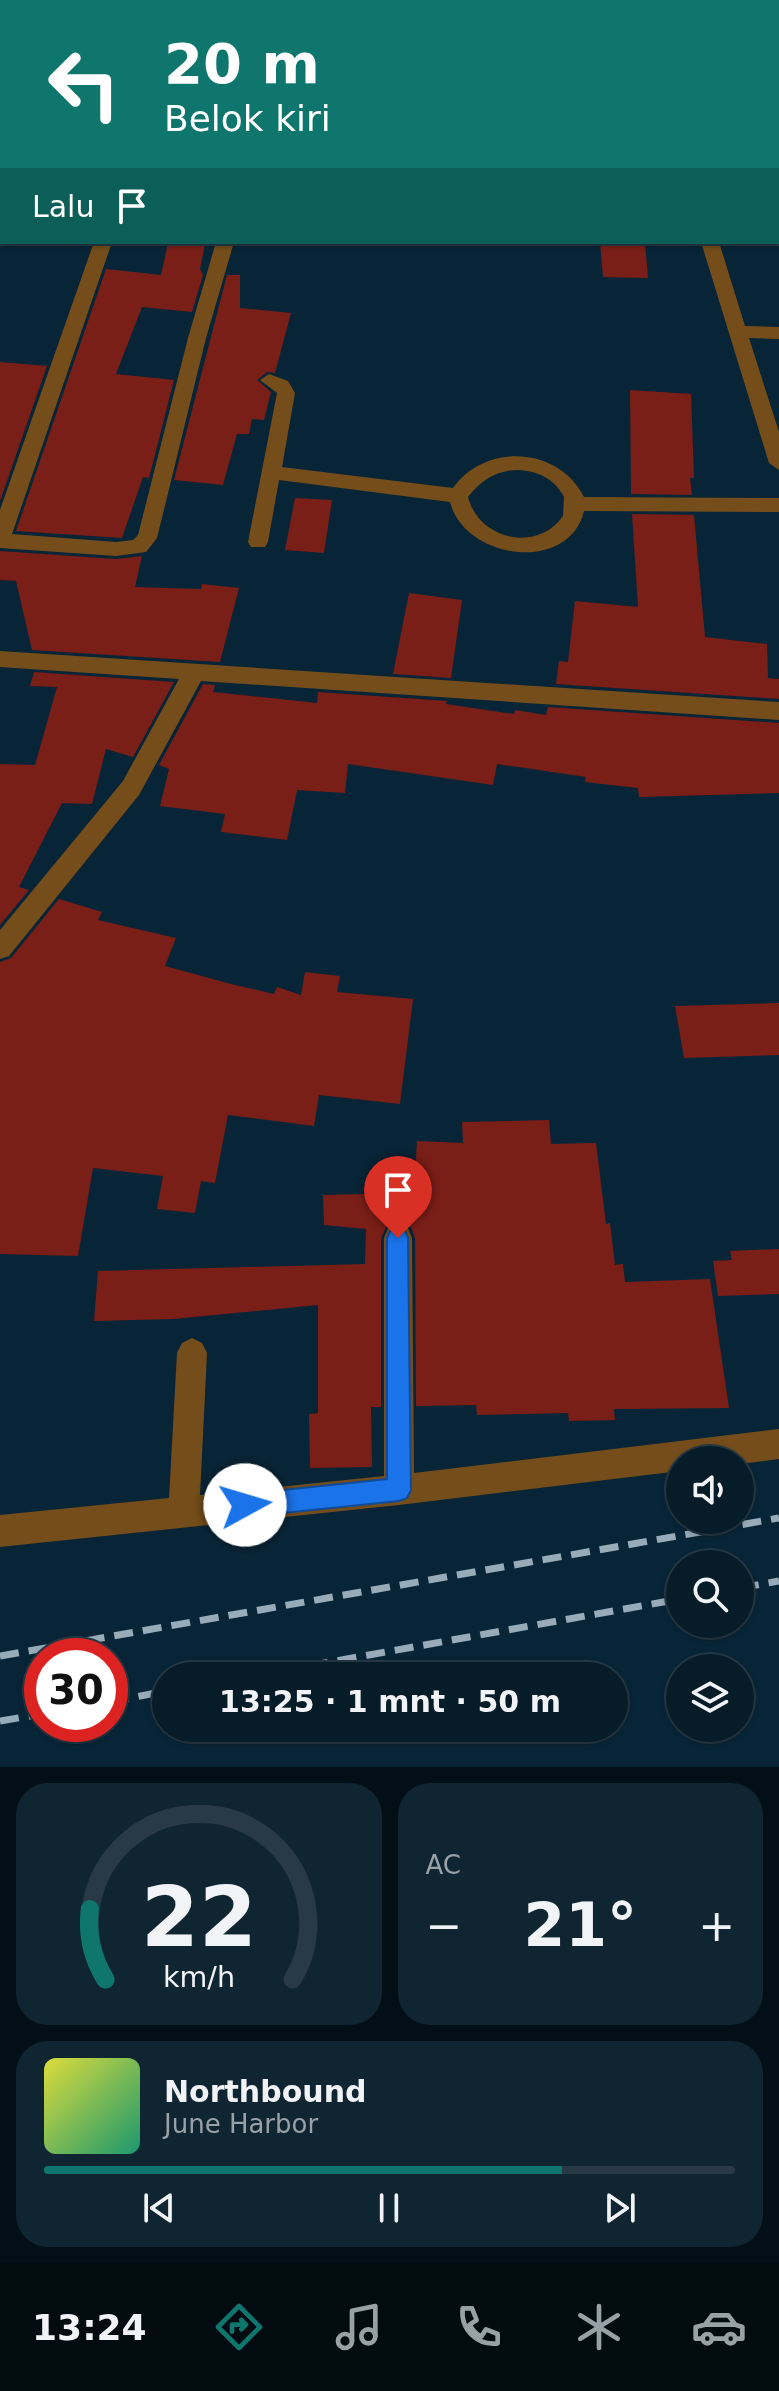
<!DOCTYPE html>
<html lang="id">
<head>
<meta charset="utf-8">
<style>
  :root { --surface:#061c29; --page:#0f2531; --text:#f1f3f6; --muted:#98a1a8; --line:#273a46; --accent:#0f766e }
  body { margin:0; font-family:"DejaVu Sans",sans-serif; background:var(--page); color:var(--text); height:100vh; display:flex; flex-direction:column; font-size:30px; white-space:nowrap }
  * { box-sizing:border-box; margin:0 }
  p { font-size:26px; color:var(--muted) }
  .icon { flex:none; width:44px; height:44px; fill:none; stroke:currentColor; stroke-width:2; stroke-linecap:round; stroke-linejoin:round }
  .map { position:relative; height:1767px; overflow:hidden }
  .details { display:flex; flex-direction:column; gap:16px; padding:16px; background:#030f17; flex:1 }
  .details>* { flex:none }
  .guide { position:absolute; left:0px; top:0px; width:780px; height:244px; box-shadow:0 2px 6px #0004,0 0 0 2px var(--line); background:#0f766e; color:#fff; overflow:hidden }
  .tools { position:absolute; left:666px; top:1446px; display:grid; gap:16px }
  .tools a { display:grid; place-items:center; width:88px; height:88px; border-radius:50%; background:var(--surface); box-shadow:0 2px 6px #0004,0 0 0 2px var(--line); font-size:40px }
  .speed { position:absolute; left:24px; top:1638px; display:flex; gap:16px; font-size:40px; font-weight:700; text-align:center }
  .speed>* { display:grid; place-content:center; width:104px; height:104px; border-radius:50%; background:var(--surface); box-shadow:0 2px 6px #0004,0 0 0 2px var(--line); line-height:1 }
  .speed .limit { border:12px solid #d22; background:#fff; color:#111 }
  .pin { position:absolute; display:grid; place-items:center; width:68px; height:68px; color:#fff; margin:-82px -34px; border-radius:50% 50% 50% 0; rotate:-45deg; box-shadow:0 0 8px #0007 }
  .pin .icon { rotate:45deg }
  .me { position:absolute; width:88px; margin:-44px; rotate:84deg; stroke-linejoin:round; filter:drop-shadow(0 0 6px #0008) }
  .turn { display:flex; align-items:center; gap:28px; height:168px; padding:0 32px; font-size:36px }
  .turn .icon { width:104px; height:104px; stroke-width:2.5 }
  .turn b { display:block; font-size:56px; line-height:68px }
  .then { display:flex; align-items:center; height:76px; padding:0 32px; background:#0003; gap:16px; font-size:30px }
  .big { font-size:60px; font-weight:700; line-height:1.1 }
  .details .tile { flex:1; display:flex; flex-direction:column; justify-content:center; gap:12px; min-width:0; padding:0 28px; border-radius:32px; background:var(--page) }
  .details .dial { align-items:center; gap:0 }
  .dial svg { height:208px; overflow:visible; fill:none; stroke:var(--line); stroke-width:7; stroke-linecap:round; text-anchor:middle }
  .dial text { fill:var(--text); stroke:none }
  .song { display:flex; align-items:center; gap:24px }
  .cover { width:96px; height:96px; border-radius:12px; background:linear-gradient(135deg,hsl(60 70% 55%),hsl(160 70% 35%)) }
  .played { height:8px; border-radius:4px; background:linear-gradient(90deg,var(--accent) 75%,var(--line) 75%) }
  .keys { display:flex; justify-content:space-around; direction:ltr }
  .heat { display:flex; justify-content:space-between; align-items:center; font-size:44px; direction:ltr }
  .details .tiles { flex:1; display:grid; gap:16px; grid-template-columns:1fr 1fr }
  .tile:last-child { grid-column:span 2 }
  .trip { position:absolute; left:152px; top:1662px; width:476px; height:80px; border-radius:40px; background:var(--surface); box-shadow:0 2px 6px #0004,0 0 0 2px var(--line); font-weight:700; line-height:80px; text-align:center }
  .dock { display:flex; height:128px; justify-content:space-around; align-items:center; background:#020b10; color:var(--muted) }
  .dock .icon { width:56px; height:56px }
  .dock .selected { color:var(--accent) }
  .dock b { font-size:36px; color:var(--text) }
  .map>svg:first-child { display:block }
</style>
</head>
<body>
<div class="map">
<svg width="779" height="1767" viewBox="0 0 779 1767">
  <rect width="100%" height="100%" fill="#082537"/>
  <path fill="#7a1e18" d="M600,242H645L648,278L603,277Z
    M168,243L205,244L200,269L203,275L192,312L142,307L116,374L174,380L149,478L143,477L122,538L16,531L106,269L161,275Z
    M227,275H240V308L291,313L275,373L267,372L257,380L271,392L264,420L252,419L249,434H237L223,485L174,480Z
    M0,362L47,366L0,501Z
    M630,390L691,394L694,478H690L692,495L631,494Z
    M295,498L332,500L324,553L285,550Z
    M632,514L694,515L705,637L767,644L768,678L779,679V699L556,684L559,661L568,662L575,601L638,607Z
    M0,551L116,559L142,556L135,587L201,589L202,584L239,588L220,662L32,650L16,581L0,580Z
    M409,593L462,600L451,678L393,674Z
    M34,672L174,682L133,757L106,749L92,804L62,803L19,887L29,890L0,925V764L35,765L57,687L30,686Z
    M203,684L215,685L213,692L317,703L318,692L447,701L446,704L514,714L515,710L546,715L548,707L779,723V793L639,797L638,788L585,782L586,777L497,764L493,785L348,764L345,793L297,790L287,840L221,832L225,814L160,806L169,769L159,765Z
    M59,899L102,912L98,920L176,938L165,966L231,984L274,994L277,987L301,995L305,972L340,976L337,992L413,999L400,1104L319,1095L314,1126L228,1115L215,1183L201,1181L195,1213L157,1209L163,1176L93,1168L78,1256L0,1254V962L11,958Z
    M779,1003V1055L684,1058L675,1006Z
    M549,1120L551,1144L596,1143L606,1224L610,1223L615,1265L623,1264L625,1282L710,1279L729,1408L614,1409L615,1420L569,1421L568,1413L477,1415L476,1405L416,1406L415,1238L411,1227L399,1221L387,1225L381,1238V1407H371L372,1467L310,1468L309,1414L318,1413V1305L173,1319L94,1321L98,1271L365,1264L366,1229L324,1225L323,1195L414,1193L417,1141L463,1143L462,1122Z
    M779,1249V1294L718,1296L713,1261L732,1260L730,1251Z"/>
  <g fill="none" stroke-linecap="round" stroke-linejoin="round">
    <path fill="#744d1a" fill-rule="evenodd" d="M0,0H31L32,2H2V4Z
      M252,0H266V2H252Z
      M634,0H648L649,2H635Z
      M772,0H779V6L778,2H771Z
      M0,91H2V101H0Z
      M778,149H779V159H778Z
      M2,186V200L0,201V187Z
      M94,242H112L12,534L116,542L133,540L138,535L188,338L216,242H234L206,338L157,538L146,552L116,556L0,548V510Z
      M701,242H719L745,326L779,327V339L749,338L779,432V470L769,463Z
      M269,374L288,381L295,393L282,467L453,488C486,442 559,447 584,497L779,498V512L584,511C569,574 465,560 450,502L279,480L268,542L265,547H251L248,542L277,393L260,380ZM518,470C538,471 555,479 564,497L563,516C537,553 479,540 468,497C481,480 497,470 518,470Z
      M0,651L779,702V720L201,681L139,795L9,956L0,959V930L123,781L179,679L0,667Z
      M398,1224L408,1228L412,1238L414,1473L779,1429V1459L740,1464V1460H680V1471L399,1505L0,1547V1515L169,1498L177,1353L182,1343L192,1338L202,1343L207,1353L200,1495L384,1476V1238L388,1228Z"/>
    <path stroke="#97abb9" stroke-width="7" stroke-dasharray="19 10" stroke-linecap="butt" d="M740,1588L779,1581
      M0,1656L779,1518
      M252,1676L680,1599
      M110,1702L166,1691
      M0,1721L42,1714"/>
  </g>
  <path fill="#1a73e8" stroke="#114b97" stroke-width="2" d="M398,1228L405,1231L408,1238L411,1490L407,1498L399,1501L245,1517L237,1514L234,1505L237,1497L245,1494L387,1479V1238L390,1231Z"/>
</svg>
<div class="tools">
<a><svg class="icon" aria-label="sound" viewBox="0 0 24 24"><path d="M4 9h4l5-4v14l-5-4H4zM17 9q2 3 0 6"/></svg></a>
<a><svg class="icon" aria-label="search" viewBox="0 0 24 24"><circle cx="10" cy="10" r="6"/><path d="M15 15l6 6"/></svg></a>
<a><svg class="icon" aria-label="layers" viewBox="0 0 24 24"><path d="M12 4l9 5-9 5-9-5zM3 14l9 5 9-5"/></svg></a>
</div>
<div class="speed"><div class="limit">30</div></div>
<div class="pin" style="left:398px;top:1238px;background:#d93025"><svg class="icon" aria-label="arrive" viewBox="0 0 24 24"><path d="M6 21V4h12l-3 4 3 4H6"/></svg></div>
<svg class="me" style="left:245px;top:1505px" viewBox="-20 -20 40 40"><circle r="19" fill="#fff"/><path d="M0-13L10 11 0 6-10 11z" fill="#1a73e8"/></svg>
<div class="trip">13:25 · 1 mnt · 50 m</div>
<div class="guide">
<div class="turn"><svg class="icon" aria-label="left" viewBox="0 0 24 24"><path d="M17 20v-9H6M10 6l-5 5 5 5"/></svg><div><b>20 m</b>Belok kiri</div></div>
<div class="then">Lalu<svg class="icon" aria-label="arrive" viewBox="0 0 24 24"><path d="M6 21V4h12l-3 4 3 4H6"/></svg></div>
</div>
</div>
<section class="details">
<div class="tiles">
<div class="tile dial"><svg viewBox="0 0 100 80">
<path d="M14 69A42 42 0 1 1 86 69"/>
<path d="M14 69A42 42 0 0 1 8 42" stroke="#0f766e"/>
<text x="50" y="56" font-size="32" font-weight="700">22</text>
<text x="50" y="72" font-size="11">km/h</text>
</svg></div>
<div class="tile"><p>AC</p>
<div class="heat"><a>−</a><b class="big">21°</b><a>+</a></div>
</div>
<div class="tile">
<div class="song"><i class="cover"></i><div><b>Northbound</b><p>June Harbor</p></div></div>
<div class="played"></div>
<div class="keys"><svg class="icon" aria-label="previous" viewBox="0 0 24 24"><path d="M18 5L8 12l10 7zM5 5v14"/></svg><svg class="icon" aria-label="pause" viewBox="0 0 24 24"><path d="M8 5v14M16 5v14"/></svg><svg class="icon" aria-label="next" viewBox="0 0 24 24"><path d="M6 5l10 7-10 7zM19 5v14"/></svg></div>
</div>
</div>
</section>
<nav class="dock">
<b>13:24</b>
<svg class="icon selected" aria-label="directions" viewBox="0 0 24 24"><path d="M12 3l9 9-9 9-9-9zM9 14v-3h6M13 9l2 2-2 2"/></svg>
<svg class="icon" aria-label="music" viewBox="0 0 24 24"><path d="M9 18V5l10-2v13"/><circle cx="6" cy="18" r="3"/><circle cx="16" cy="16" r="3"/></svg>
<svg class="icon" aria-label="phone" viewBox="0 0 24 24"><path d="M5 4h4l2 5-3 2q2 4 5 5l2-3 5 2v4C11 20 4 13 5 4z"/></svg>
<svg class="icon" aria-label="climate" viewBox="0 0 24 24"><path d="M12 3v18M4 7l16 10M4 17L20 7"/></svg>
<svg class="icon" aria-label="car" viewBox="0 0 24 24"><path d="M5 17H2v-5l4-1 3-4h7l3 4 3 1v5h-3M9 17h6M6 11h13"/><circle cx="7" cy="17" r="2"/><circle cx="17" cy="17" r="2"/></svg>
</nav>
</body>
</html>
